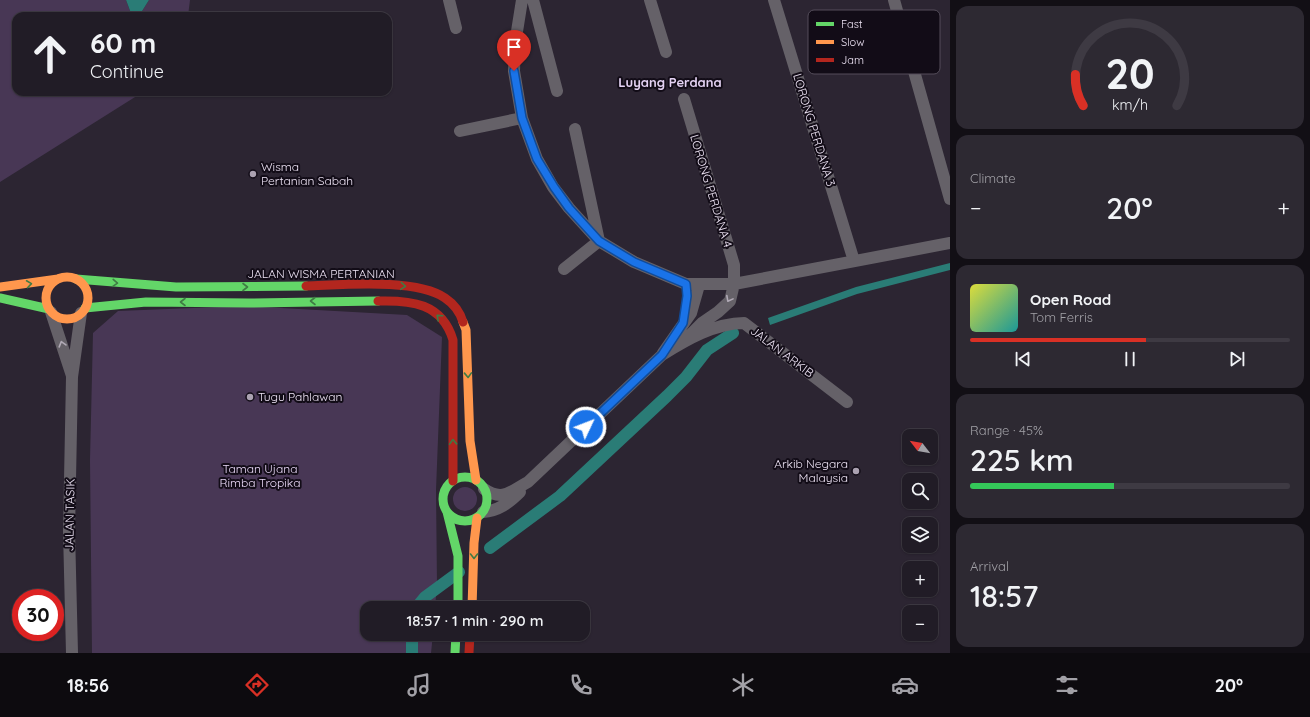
<!DOCTYPE html>
<html lang="en">
<head>
<meta charset="utf-8">
<style>
  :root { --surface:#211c26; --page:#2d2932; --text:#f1f3f6; --muted:#a2a1a7; --line:#3e3a43; --accent:#d93025 }
  body { margin:0; font-family:Quicksand,sans-serif; background:var(--page); color:var(--text); height:100vh; display:flex; flex-direction:column; font-size:15px; white-space:nowrap }
  * { box-sizing:border-box; margin:0 }
  p { font-size:13px; color:var(--muted) }
  .icon { flex:none; width:22px; height:22px; fill:none; stroke:currentColor; stroke-width:2; stroke-linecap:round; stroke-linejoin:round }
  .map { position:relative; flex:1; overflow:hidden }
  .side { display:flex; flex-direction:column; gap:6px; padding:6px; background:#120f15; width:360px }
  .side>* { flex:none }
  .banner { position:absolute; left:12px; top:12px; width:380px; height:84px; border-radius:12px; box-shadow:0 1px 3px #0004,0 0 0 1px var(--line); background:#211c26; color:var(--text); overflow:hidden }
  .needle { width:26px; rotate:301deg }
  .tools { position:absolute; left:902px; top:429px; display:grid; gap:8px }
  .tools a { display:grid; place-items:center; width:36px; height:36px; border-radius:8px; background:var(--surface); box-shadow:0 1px 3px #0004,0 0 0 1px var(--line); font-size:20px }
  .speed { position:absolute; left:12px; top:589px; display:flex; gap:8px; font-size:20px; font-weight:700; text-align:center }
  .speed>* { display:grid; place-content:center; width:52px; height:52px; border-radius:50%; background:var(--surface); box-shadow:0 1px 3px #0004,0 0 0 1px var(--line); line-height:1 }
  .speed .limit { border:6px solid #d22; background:#fff; color:#111 }
  .pin { position:absolute; display:grid; place-items:center; width:34px; height:34px; color:#fff; margin:-41px -17px; border-radius:50% 50% 50% 0; rotate:-45deg; box-shadow:0 0 4px #0007 }
  .pin .icon { rotate:45deg }
  .me { position:absolute; width:44px; margin:-22px; rotate:47deg; stroke-linejoin:round; filter:drop-shadow(0 0 3px #0008) }
  .turn { display:flex; align-items:center; gap:14px; height:84px; padding:0 12px; font-size:18px }
  .turn .icon { width:52px; height:52px; stroke-width:2.5 }
  .turn b { display:block; font-size:28px; line-height:34px }
  .big { font-size:30px; font-weight:600; line-height:1.1 }
  .side .widget { flex:1; display:flex; flex-direction:column; justify-content:center; gap:6px; min-width:0; padding:0 14px; border-radius:12px; background:var(--page) }
  .side .dial { align-items:center; gap:0 }
  .dial svg { height:104px; overflow:visible; fill:none; stroke:var(--line); stroke-width:7; stroke-linecap:round; text-anchor:middle }
  .dial text { fill:var(--text); stroke:none }
  .song { display:flex; align-items:center; gap:12px }
  .cover { width:48px; height:48px; border-radius:6px; background:linear-gradient(135deg,hsl(60 70% 55%),hsl(180 70% 35%)) }
  .played { height:4px; border-radius:2px; background:linear-gradient(90deg,var(--accent) 55%,var(--line) 55%) }
  .keys { display:flex; justify-content:space-around; direction:ltr }
  .heat { display:flex; justify-content:space-between; align-items:center; font-size:22px; direction:ltr }
  .charge { height:6px; border-radius:3px; background:linear-gradient(90deg,#34c759 45%,var(--line) 0) }
  .trip { position:absolute; left:360px; top:601px; width:230px; height:40px; border-radius:12px; background:var(--surface); box-shadow:0 1px 3px #0004,0 0 0 1px var(--line); font-weight:600; line-height:40px; text-align:center }
  .dock { display:flex; height:64px; justify-content:space-around; align-items:center; background:#0d0b0f; color:var(--muted) }
  .dock .icon { width:28px; height:28px }
  .dock .on { color:var(--accent) }
  .dock b { font-size:18px; color:var(--text) }
  main { display:flex; flex:1; min-height:0 }
  .map>svg:first-child { display:block }
</style>
</head>
<body>
<main>
<div class="map">
<svg width="950" height="653" viewBox="0 0 950 653">
  <rect width="100%" height="100%" fill="#2c2532"/>
  <path fill="#483755" d="M0,0H126L132,16H16V92H143L0,182Z
    M149,0H190L188,16H139Z
    M243,306L407,315L442,337L436,490L437,584L435,608H367V634H433L431,653H92L90,460L93,333L118,311Z
    M453 499a12 12 0 1 1 24 0a12 12 0 1 1-24 0Z"/>
  <path fill="#2a7c76" d="M126,0H149L139,16H132Z
    M950,263V270L857,294L770,325L768,318L856,287Z"/>
  <g fill="none" stroke-linecap="round" stroke-linejoin="round">
    <path stroke="#2a7c76" stroke-width="12" d="M490,548L560,496L667,396L686,377L707,350L733,333
      M416,608L425,597L459,572
      M412,634V652"/>
    <path stroke="#656168" stroke-width="12" d="M449,0L456,28
      M522,0L515,44L514,71L522,118L537,159L553,187L569,208L599,241L634,262L686,284H734L950,243
      M533,0L557,91
      M650,0L666,52
      M774,0L854,261
      M894,0L950,199
      M684,99L734,265V284L730,301L718,312L702,323L688,337
      M460,131L522,118
      M564,269L599,241L575,129
      M51,312L72,376
      M663,353L691,313L699,285
      M484,489C503,502 511,491 528,482L662,355C686,340 715,323 744,323L847,402
      M483,512C498,511 509,503 520,492
      M72,653L69,531L72,377L81,313"/>
    <path stroke="#63d668" stroke-width="9" d="M76,279L176,287L306,286
      M0,298L49,309
      M85,308L146,302L249,303L378,301
      M443 499a22 22 0 1 1 44 0a22 22 0 1 1-44 0Z
      M447,512L458,556V608
      M455,653L456,634"/>
    <path stroke="#ff974d" stroke-width="9" d="M46 298a21 21 0 1 1 42 0a21 21 0 1 1-42 0Z
      M0,287L58,279
      M463,322L466,330L470,441L476,480
      M472,608L474,543L477,518"/>
    <path stroke="#b3261e" stroke-width="9" d="M306,286C342,285 416,278 445,298C454,304 460,312 463,322
      M378,301C411,300 442,303 453,340V481
      M469,653L470,634"/>
  </g>
  <defs><path id="oneway-chevron" d="M-2-3.5L2.5 0L-2 3.5" fill="none" stroke-width="1.6" stroke-linecap="round" stroke-linejoin="round"/></defs>
  <g stroke="#3f7b44">
    <use href="#oneway-chevron" transform="translate(115 283) rotate(3)"/>
    <use href="#oneway-chevron" transform="translate(29 284) rotate(-8)"/>
    <use href="#oneway-chevron" transform="translate(403 286) rotate(5)"/>
    <use href="#oneway-chevron" transform="translate(245 287)"/>
    <use href="#oneway-chevron" transform="translate(313 301) rotate(180)"/>
    <use href="#oneway-chevron" transform="translate(183 302) rotate(180)"/>
    <use href="#oneway-chevron" transform="translate(439 317) rotate(-138)"/>
    <use href="#oneway-chevron" transform="translate(468 375) rotate(88)"/>
    <use href="#oneway-chevron" transform="translate(453 442) rotate(-92)"/>
    <use href="#oneway-chevron" transform="translate(474 556) rotate(90)"/>
  </g>
  <g stroke="#b1aab6">
    <use href="#oneway-chevron" transform="translate(729 299) rotate(118)"/>
    <use href="#oneway-chevron" transform="translate(62 344) rotate(-106)"/>
  </g>
  <g fill="none" stroke-linecap="round" stroke-linejoin="round">
    <g stroke="#114b97" stroke-width="10">
      <path id="route" d="M514,71L522,118L537,159L554,187L569,208L599,241L634,262L686,284L687,296L683,323L662,355L586,427"/>
    </g>
    <use href="#route" stroke="#1a73e8" stroke-width="7"/>
  </g>
  <g fill="#aba2b1" stroke="#120c17" stroke-width="1.5">
    <circle cx="253" cy="174" r="4"/>
    <circle cx="250" cy="397" r="4"/>
    <circle cx="856" cy="471" r="4"/>
  </g>
  <g text-anchor="middle" stroke-width="4" stroke-linejoin="round" paint-order="stroke">
    <g font-size="12" fill="#efe5f6" stroke="#120c17">
      <text transform="translate(814 130) rotate(73)" y="4">LORONG PERDANA 3</text>
      <text transform="translate(711 191) rotate(73)" y="4">LORONG PERDANA 4</text>
      <text x="321" y="278">JALAN WISMA PERTANIAN</text>
      <text transform="translate(782 352) rotate(37)" y="4">JALAN ARKIB</text>
      <text transform="translate(70 515) rotate(-89)" y="4">JALAN TASIK</text>
    </g>
    <g font-size="12" fill="#efe5f6" stroke="#120c17" text-anchor="start">
      <text x="261" y="171">Wisma<tspan x="261" dy="14">Pertanian Sabah</tspan></text>
      <text x="258" y="401">Tugu Pahlawan</text>
      <text x="848" y="468" text-anchor="end">Arkib Negara<tspan x="848" dy="14">Malaysia</tspan></text>
    </g>
    <g font-size="12" fill="#ead9f8" stroke="#120c17">
      <text x="260" y="473">Taman Ujana<tspan x="260" dy="14">Rimba Tropika</tspan></text>
    </g>
    <g font-size="13" font-weight="bold" fill="#e5d3f4" stroke="#120c17">
      <text x="670" y="87">Luyang Perdana</text>
    </g>
  </g>
  <rect x="808" y="10" width="132" height="64" rx="6" fill="#120c17" stroke="#544d5a" stroke-width="1"/>
  <rect x="816" y="22" width="18" height="4" fill="#63d668"/>
  <rect x="816" y="40" width="18" height="4" fill="#ff974d"/>
  <rect x="816" y="58" width="18" height="4" fill="#b3261e"/>
  <g font-size="11" fill="#efe5f6">
    <text x="841" y="28">Fast</text>
    <text x="841" y="46">Slow</text>
    <text x="841" y="64">Jam</text>
  </g>
</svg>
<div class="tools">
<a><svg class="needle" viewBox="-14 -14 28 28"><path d="M0-13l5 13h-10z" fill="#e53935"/><path d="M0 13l5-13h-10z" fill="#a2a1a7"/></svg></a>
<a><svg class="icon" aria-label="search" viewBox="0 0 24 24"><circle cx="10" cy="10" r="6"/><path d="M15 15l6 6"/></svg></a>
<a><svg class="icon" aria-label="layers" viewBox="0 0 24 24"><path d="M12 4l9 5-9 5-9-5zM3 14l9 5 9-5"/></svg></a>
<a>+</a>
<a>−</a>
</div>
<div class="speed"><div class="limit">30</div></div>
<div class="pin" style="left:514px;top:71px;background:#d93025"><svg class="icon" aria-label="arrive" viewBox="0 0 24 24"><path d="M6 21V4h12l-3 4 3 4H6"/></svg></div>
<svg class="me" style="left:586px;top:427px" viewBox="-20 -20 40 40"><circle r="17" fill="#1a73e8" stroke="#fff" stroke-width="3"/><path d="M0-11L8 9 0 5-8 9z" fill="#fff"/></svg>
<div class="trip">18:57 · 1 min · 290 m</div>
<div class="banner">
<div class="turn"><svg class="icon" aria-label="ahead" viewBox="0 0 24 24"><path d="M12 20V5M6 11l6-6 6 6"/></svg><div><b>60 m</b>Continue</div></div>
</div>
</div>
<section class="side">
<div class="widget dial"><svg viewBox="0 0 100 80">
<path d="M14 69A42 42 0 1 1 86 69"/>
<path d="M14 69A42 42 0 0 1 8 45" stroke="#d93025"/>
<text x="50" y="56" font-size="32" font-weight="700">20</text>
<text x="50" y="72" font-size="11">km/h</text>
</svg></div>
<div class="widget"><p>Climate</p>
<div class="heat"><a>−</a><b class="big">20°</b><a>+</a></div>
</div>
<div class="widget">
<div class="song"><i class="cover"></i><div><b>Open Road</b><p>Tom Ferris</p></div></div>
<div class="played"></div>
<div class="keys"><svg class="icon" aria-label="previous" viewBox="0 0 24 24"><path d="M18 5L8 12l10 7zM5 5v14"/></svg><svg class="icon" aria-label="pause" viewBox="0 0 24 24"><path d="M8 5v14M16 5v14"/></svg><svg class="icon" aria-label="next" viewBox="0 0 24 24"><path d="M6 5l10 7-10 7zM19 5v14"/></svg></div>
</div>
<div class="widget"><p>Range · 45%</p><b class="big">225 km</b><div class="charge"></div></div>
<div class="widget"><p>Arrival</p><b class="big">18:57</b></div>
</section>
</main>
<nav class="dock">
<b>18:56</b>
<svg class="icon on" aria-label="directions" viewBox="0 0 24 24"><path d="M12 3l9 9-9 9-9-9zM9 14v-3h6M13 9l2 2-2 2"/></svg>
<svg class="icon" aria-label="music" viewBox="0 0 24 24"><path d="M9 18V5l10-2v13"/><circle cx="6" cy="18" r="3"/><circle cx="16" cy="16" r="3"/></svg>
<svg class="icon" aria-label="phone" viewBox="0 0 24 24"><path d="M5 4h4l2 5-3 2q2 4 5 5l2-3 5 2v4C11 20 4 13 5 4z"/></svg>
<svg class="icon" aria-label="climate" viewBox="0 0 24 24"><path d="M12 3v18M4 7l16 10M4 17L20 7"/></svg>
<svg class="icon" aria-label="car" viewBox="0 0 24 24"><path d="M5 17H2v-5l4-1 3-4h7l3 4 3 1v5h-3M9 17h6M6 11h13"/><circle cx="7" cy="17" r="2"/><circle cx="17" cy="17" r="2"/></svg>
<svg class="icon" aria-label="filters" viewBox="0 0 24 24"><path d="M4 7h16M4 17h16"/><circle cx="9" cy="7" r="2"/><circle cx="15" cy="17" r="2"/></svg>
<b>20°</b>
</nav>
</body>
</html>
